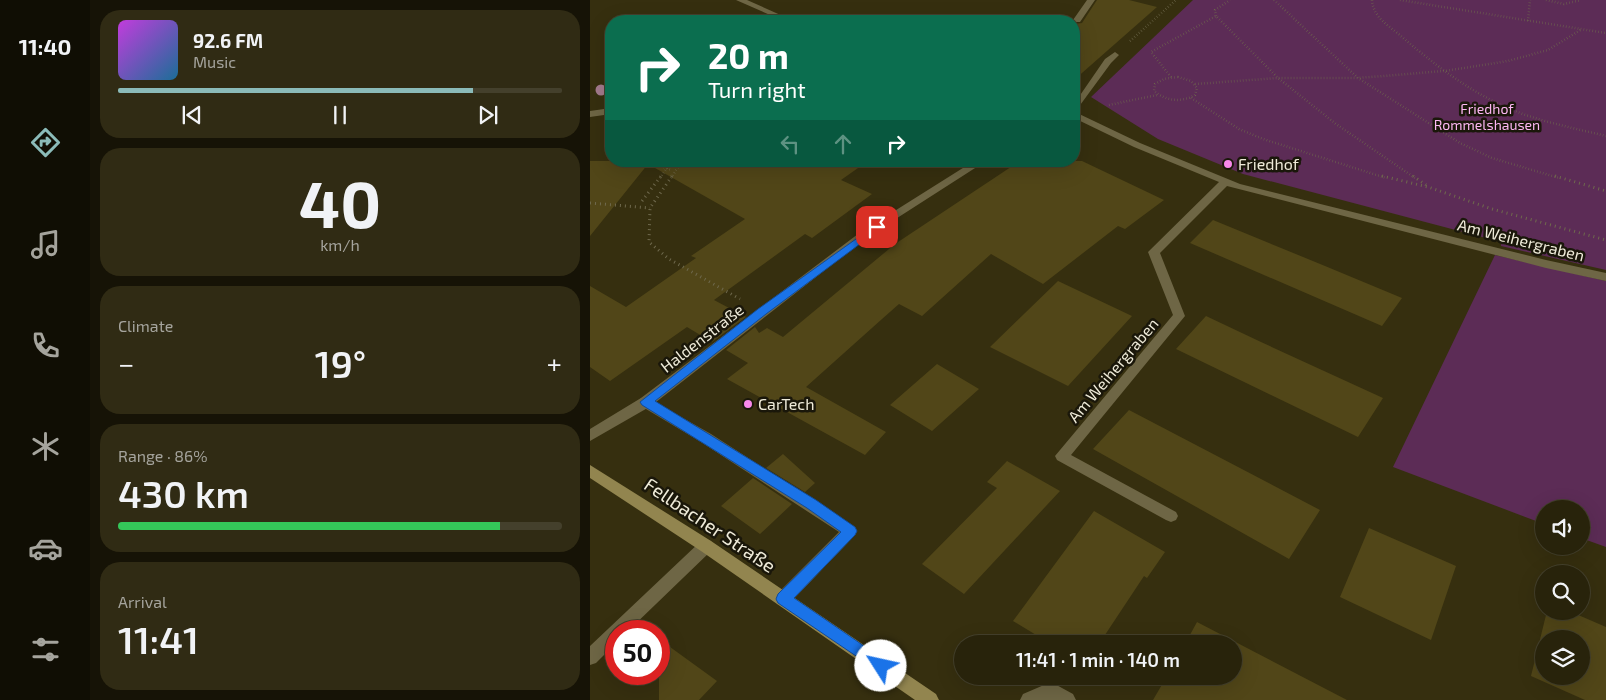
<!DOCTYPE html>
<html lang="en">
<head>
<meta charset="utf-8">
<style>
  :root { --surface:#28230b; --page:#302b14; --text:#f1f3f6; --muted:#a5a49d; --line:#44402c; --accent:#8bbbb9 }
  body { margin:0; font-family:"Exo 2",sans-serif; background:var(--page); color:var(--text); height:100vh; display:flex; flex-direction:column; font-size:19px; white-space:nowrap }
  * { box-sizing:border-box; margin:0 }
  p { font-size:16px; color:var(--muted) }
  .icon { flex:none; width:28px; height:28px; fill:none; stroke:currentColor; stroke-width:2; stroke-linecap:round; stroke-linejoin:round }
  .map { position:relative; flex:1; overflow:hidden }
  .drawer { display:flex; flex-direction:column; gap:10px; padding:10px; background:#161306; width:500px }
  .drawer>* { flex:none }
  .guide { position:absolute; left:15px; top:15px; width:475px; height:152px; border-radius:20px; box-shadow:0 5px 20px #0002,0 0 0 1px var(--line); background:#0b6e4f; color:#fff; overflow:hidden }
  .fabs { position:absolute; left:945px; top:500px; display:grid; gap:10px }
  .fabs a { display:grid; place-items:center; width:55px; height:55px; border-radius:50%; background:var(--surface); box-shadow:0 5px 20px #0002,0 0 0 1px var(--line); font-size:25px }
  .speed { position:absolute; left:15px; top:620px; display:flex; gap:10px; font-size:25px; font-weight:700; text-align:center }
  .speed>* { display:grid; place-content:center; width:65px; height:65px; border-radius:50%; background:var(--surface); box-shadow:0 5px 20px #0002,0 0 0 1px var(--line); line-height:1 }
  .speed .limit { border:8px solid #d22; background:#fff; color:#111 }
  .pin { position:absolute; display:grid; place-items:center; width:42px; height:42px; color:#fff; margin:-21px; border-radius:10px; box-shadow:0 2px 8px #0006 }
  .me { position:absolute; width:55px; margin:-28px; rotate:305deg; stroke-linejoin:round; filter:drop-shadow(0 0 4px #0008) }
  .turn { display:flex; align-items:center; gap:18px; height:105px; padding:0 20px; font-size:22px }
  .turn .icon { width:65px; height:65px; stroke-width:2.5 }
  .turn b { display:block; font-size:35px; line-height:42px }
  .lanes { display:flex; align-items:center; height:48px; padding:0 20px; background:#0003; justify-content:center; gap:25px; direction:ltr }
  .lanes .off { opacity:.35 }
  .big { font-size:38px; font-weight:600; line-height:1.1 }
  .drawer .widget { flex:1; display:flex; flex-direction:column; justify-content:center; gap:8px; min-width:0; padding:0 18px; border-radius:20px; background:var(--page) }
  .drawer .dial { align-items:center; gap:0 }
  .dial b { font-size:65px; line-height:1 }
  .song { display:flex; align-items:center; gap:15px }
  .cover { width:60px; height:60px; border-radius:8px; background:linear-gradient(135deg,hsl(290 70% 55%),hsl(200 70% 35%)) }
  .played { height:5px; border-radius:2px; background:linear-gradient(90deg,var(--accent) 80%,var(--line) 80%) }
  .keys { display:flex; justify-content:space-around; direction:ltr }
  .heat { display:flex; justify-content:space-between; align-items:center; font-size:28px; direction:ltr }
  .charge { height:8px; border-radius:4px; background:linear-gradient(90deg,#34c759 86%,var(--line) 0) }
  .trip { position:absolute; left:364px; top:635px; width:288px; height:50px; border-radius:25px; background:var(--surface); box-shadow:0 5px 20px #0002,0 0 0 1px var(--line); font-weight:600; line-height:50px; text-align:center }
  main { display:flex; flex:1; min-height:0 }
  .tab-bar { display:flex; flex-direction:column; width:90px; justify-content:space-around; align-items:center; background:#100e04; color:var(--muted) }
  .tab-bar .icon { width:35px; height:35px }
  .tab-bar .selected { color:var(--accent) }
  .tab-bar b { font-size:22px; color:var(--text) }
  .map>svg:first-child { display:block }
</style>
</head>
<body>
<main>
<nav class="tab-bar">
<b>11:40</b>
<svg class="icon selected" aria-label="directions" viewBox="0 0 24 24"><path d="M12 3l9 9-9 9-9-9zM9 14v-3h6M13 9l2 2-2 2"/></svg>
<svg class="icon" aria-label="music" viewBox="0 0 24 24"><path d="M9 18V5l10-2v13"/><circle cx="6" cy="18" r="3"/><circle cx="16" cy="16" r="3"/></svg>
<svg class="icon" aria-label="phone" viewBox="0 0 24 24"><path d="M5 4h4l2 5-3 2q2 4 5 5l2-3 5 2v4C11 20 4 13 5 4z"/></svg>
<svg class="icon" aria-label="climate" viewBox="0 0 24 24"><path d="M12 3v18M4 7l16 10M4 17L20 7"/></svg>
<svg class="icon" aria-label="car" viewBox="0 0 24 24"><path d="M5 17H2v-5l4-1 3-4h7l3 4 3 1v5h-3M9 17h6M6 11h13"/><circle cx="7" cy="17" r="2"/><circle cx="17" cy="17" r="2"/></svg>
<svg class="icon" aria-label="filters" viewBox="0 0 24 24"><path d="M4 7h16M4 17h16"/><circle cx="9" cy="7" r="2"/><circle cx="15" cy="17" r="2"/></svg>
</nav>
<section class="drawer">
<div class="widget">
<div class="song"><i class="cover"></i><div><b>92.6 FM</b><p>Music</p></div></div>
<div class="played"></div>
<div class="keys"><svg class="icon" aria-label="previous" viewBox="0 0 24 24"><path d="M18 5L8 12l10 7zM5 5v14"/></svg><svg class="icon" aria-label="pause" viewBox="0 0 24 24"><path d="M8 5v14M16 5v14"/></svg><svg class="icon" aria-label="next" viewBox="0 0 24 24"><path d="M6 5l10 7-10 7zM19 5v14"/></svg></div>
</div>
<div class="widget dial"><b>40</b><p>km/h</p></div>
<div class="widget"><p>Climate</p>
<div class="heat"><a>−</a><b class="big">19°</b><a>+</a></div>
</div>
<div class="widget"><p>Range · 86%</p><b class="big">430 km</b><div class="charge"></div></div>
<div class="widget"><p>Arrival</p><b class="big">11:41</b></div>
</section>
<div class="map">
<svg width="1016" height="700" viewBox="0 0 1016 700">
  <rect width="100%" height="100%" fill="#362f0f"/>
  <path fill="#5c2c56" d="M603,0H1016V270L911,246V242L653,174L568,139L501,97Z
    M905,255L1016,281V547L991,538V509H954V524L803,467Z"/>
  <path fill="#514618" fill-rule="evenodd" d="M507,0H539L567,7L484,80V24L492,23Z
    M0,161H278L251,180L282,194L222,238L215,234L124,300L156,317L122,342L97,327L20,381L0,367V286L36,307L106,258L101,256L155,219L58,164L0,236Z
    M430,161H492L574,200L535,229L528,226L453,284L401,254L332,316L309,304L292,319L216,387L296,432L275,455L137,379L158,363L136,350L165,327L169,333L177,328L193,337L305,244Z
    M623,220L735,266L812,298L792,326L600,243Z
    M468,281L542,316L478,386L400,347Z
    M616,316L671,342L793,398L768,437L586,349Z
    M347,364L389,389L342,431L300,405Z
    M539,410L730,510L699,559L503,449Z
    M193,454L225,483L215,492L176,468Z
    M417,461L470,491L374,594L332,564L407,488L397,482Z
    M163,478L202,504L170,534L131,506Z
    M504,511L575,552L557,578L554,576L509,644H461L423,621Z
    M779,528L866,566L841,640L750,597Z
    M957,611H979L1016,627V700H995L941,676ZM954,639H991V676H954Z
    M607,622L757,700H563L577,676H642V644H595Z
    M69,639L127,681L109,700H69Z"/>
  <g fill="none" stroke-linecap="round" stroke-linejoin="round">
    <path stroke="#6f694d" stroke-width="2.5" stroke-dasharray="0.5 2.5" stroke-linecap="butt" d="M684,0L768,78L870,143L902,158L969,178
      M782,0C783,18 800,26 812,37C845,65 880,92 920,109C951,122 984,128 1016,136
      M810,0L1016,33
      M956,0L974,4L991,0
      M626,16L625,10L640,0
      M938,21L940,0
      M540,41L586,0
      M484,55L493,56
      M581,77L561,52L626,16L688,78L746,124L825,178
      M588,77L601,81L607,88L605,95C591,103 576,101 564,91L565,84L574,79Z
      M605,84L688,78H768L855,71L918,61L958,50L992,29
      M601,98L649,129L673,139L796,178
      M519,105L567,95
      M48,161L71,166
      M70,178L82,161
      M81,178L92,161"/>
    <path stroke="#6f694d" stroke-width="3" stroke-dasharray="1 4" stroke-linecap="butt" d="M82,176L60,208L59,242L79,259L150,299
      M792,176L838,187L902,209L1016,240
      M823,176L836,185
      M965,176L1016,191
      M52,201L71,176
      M0,203L60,208"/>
    <path fill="#6e6645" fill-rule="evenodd" d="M497,0H505L490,22H484L483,20Z
      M56,397L121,434L265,527L267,531L265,535L199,604L193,606L187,604L185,599L187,594L249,532L111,442L51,406L49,402L51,398Z
      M461,682L483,694L486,700H430L433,694Z"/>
    <path fill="#6e6645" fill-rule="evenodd" d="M146,0H157L204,21H194Z
      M525,52L529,55L521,63L485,112L550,143L650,184L956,260L1016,273V281L956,268L637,186L570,253L595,316L481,455L586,512L588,516L586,520L581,522L576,520L467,460L465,456L583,315L558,252L629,182L544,147L484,118V104L515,59Z
      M21,108V114L0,117V111Z
      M384,161H396L276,238L61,406L0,441V429L51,398L268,234Z
      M116,539L121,541L124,546L121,551L38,631H26V643L6,663L0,665V646L111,541Z"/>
    <path fill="#92854f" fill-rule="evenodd" d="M0,465L121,541L346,694L349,700H325L111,551L0,478Z"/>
    <path stroke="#6f694d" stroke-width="2.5" stroke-dasharray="0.5 2.5" stroke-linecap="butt" d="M71,166L81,170"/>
  </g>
  <circle fill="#a37a8c" cx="11" cy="90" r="5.5"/>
  <path fill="#1a73e8" stroke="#114b97" d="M287,224L290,225V229L176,314L65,401L226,500L265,527L267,531L265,535L204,598L296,661L299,666L296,671L291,673L188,603L186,599L188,594L251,532L217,508L52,405L50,402L168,309Z"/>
  <g fill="#f888ea" stroke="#1a170a" stroke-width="2">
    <circle cx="638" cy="164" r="5"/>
    <circle cx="158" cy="404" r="5"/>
  </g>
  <g text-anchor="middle" stroke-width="5" stroke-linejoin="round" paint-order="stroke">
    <g font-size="14" fill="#fdb7f3" stroke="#1a170a">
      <text x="897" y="114">Friedhof<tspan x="897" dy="16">Rommelshausen</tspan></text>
    </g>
    <g font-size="16" fill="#efebd9" stroke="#1a170a" text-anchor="start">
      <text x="648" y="170">Friedhof</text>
      <text x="168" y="410">CarTech</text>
    </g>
    <g font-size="16" fill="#efebd9" stroke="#1a170a">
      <text transform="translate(931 240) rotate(14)" y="6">Am Weihergraben</text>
      <text transform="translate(112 338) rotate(-38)" y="6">Haldenstraße</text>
      <text transform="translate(523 370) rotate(-50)" y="6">Am Weihergraben</text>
    </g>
    <g font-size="19" fill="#efebd9" stroke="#1a170a">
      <text transform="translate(120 525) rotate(34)" y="7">Fellbacher Straße</text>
    </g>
  </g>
</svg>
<div class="fabs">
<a><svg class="icon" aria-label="sound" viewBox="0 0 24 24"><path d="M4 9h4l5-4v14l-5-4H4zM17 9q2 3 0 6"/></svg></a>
<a><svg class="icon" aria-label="search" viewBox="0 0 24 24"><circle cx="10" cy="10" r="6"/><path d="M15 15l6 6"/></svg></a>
<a><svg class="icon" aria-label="layers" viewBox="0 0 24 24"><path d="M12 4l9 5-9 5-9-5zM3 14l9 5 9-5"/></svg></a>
</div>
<div class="speed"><div class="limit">50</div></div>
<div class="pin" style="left:287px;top:227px;background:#d93025"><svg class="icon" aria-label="arrive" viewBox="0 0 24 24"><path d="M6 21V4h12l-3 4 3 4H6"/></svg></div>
<svg class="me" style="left:291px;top:666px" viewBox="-20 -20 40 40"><circle r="19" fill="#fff"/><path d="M0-13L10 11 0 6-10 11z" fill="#1a73e8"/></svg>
<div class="trip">11:41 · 1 min · 140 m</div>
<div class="guide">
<div class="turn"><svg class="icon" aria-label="right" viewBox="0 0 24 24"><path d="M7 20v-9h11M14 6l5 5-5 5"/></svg><div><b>20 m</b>Turn right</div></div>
<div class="lanes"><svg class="icon off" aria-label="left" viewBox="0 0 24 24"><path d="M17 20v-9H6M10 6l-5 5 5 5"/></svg><svg class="icon off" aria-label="ahead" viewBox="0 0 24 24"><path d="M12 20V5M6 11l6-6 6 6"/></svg><svg class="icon" aria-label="right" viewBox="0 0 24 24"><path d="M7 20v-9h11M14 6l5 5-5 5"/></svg></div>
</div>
</div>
</main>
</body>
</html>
